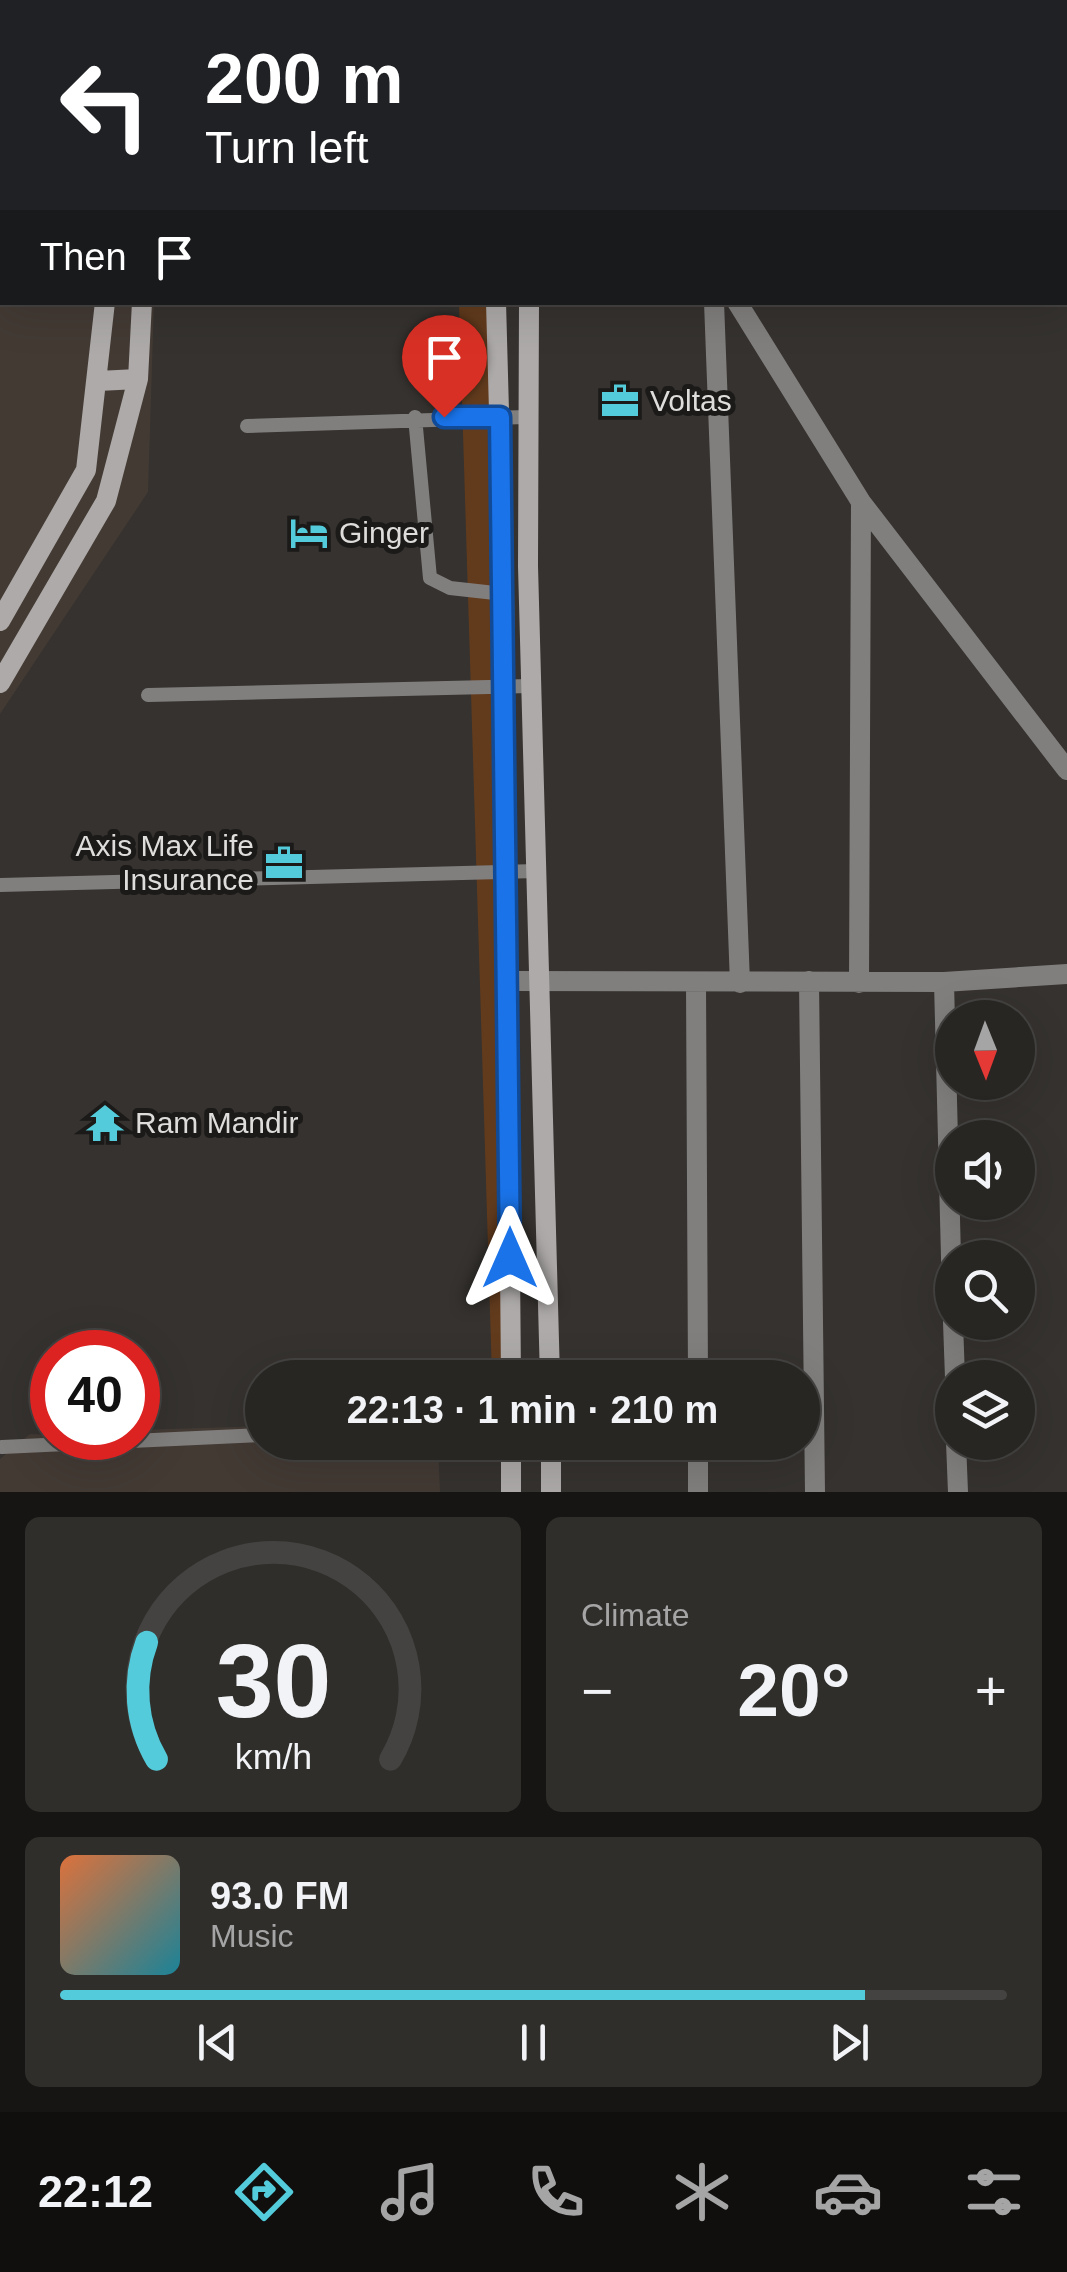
<!DOCTYPE html>
<html lang="en">
<head>
<meta charset="utf-8">
<style>
  :root { --surface:#282623; --page:#302e2b; --text:#f1f3f6; --muted:#a5a5a6; --line:#444341; --accent:#53cbda }
  body { margin:0; font-family:Helvetica,sans-serif; background:var(--page); color:var(--text); height:100vh; display:flex; flex-direction:column; font-size:38px; white-space:nowrap }
  * { box-sizing:border-box; margin:0 }
  p { font-size:32px; color:var(--muted) }
  .icon { flex:none; width:55px; height:55px; fill:none; stroke:currentColor; stroke-width:2; stroke-linecap:round; stroke-linejoin:round }
  .map { position:relative; height:1492px; overflow:hidden }
  .sheet { display:flex; flex-direction:column; gap:25px; padding:25px; background:#161513; flex:1 }
  .sheet>* { flex:none }
  .banner { position:absolute; left:0px; top:0px; width:1068px; height:305px; box-shadow:0 10px 40px #0002,0 0 0 2px var(--line); background:#202124; color:#fff; overflow:hidden }
  .needle { width:65px; rotate:179deg }
  .tools { position:absolute; left:935px; top:1000px; display:grid; gap:20px }
  .tools a { display:grid; place-items:center; width:100px; height:100px; border-radius:50%; background:var(--surface); box-shadow:0 10px 40px #0002,0 0 0 2px var(--line); font-size:50px }
  .speed { position:absolute; left:30px; top:1330px; display:flex; gap:20px; font-size:50px; font-weight:700; text-align:center }
  .speed>* { display:grid; place-content:center; width:130px; height:130px; border-radius:50%; background:var(--surface); box-shadow:0 10px 40px #0002,0 0 0 2px var(--line); line-height:1 }
  .speed .limit { border:15px solid #d22; background:#fff; color:#111 }
  .pin { position:absolute; display:grid; place-items:center; width:85px; height:85px; color:#fff; margin:-102px -42px; border-radius:50% 50% 50% 0; rotate:-45deg; box-shadow:0 0 10px #0007 }
  .pin .icon { rotate:45deg }
  .me { position:absolute; width:110px; margin:-55px; rotate:0deg; stroke-linejoin:round; filter:drop-shadow(0 0 8px #0008) }
  .turn { display:flex; align-items:center; gap:35px; height:210px; padding:0 40px; font-size:45px }
  .turn .icon { width:130px; height:130px; stroke-width:2.5 }
  .turn b { display:block; font-size:70px; line-height:85px }
  .then { display:flex; align-items:center; height:95px; padding:0 40px; background:#0003; gap:20px; font-size:38px }
  .big { font-size:75px; font-weight:700; line-height:1.1 }
  .sheet .tile { flex:1; display:flex; flex-direction:column; justify-content:center; gap:15px; min-width:0; padding:0 35px; border-radius:15px; background:var(--page) }
  .sheet .dial { align-items:center; gap:0 }
  .dial svg { height:260px; overflow:visible; fill:none; stroke:var(--line); stroke-width:7; stroke-linecap:round; text-anchor:middle }
  .dial text { fill:var(--text); stroke:none }
  .song { display:flex; align-items:center; gap:30px }
  .cover { width:120px; height:120px; border-radius:15px; background:linear-gradient(135deg,hsl(20 70% 55%),hsl(190 70% 35%)) }
  .played { height:10px; border-radius:5px; background:linear-gradient(90deg,var(--accent) 85%,var(--line) 85%) }
  .keys { display:flex; justify-content:space-around; direction:ltr }
  .heat { display:flex; justify-content:space-between; align-items:center; font-size:55px; direction:ltr }
  .sheet .tiles { flex:1; display:grid; gap:25px; grid-template-columns:1fr 1fr }
  .tile:last-child { grid-column:span 2 }
  .trip { position:absolute; left:245px; top:1360px; width:575px; height:100px; border-radius:50px; background:var(--surface); box-shadow:0 10px 40px #0002,0 0 0 2px var(--line); font-weight:700; line-height:100px; text-align:center }
  .menu { display:flex; height:160px; justify-content:space-around; align-items:center; background:#100f0e; color:var(--muted) }
  .menu .icon { width:70px; height:70px }
  .menu .on { color:var(--accent) }
  .menu b { font-size:45px; color:var(--text) }
  .map>svg:first-child { display:block }
</style>
</head>
<body>
<div class="map">
<svg width="1067" height="1492" viewBox="0 0 1067 1492">
  <rect width="100%" height="100%" fill="#35322f"/>
  <path fill="#433a34" d="M0,0H165L2,2V302L154,303L148,492L0,714Z
    M262,1426V1442L438,1443L440,1492H0V1459L30,1434L138,1438V1430Z"/>
  <path fill="#623b1d" d="M459,303H499L517,1377H492Z"/>
  <g fill="none" stroke-linecap="round" stroke-linejoin="round">
    <path stroke="#817f7e" stroke-width="14" d="M415,417L430,578L450,588L504,594
      M247,426L527,417
      M148,695L531,686
      M0,885L537,871
      M2,1447L262,1435"/>
    <path stroke="#817f7e" stroke-width="20" d="M1065,165L1067,167
      M714,302L740,983
      M737,302L861,502L1067,770
      M508,981L944,982L1067,974
      M809,981L815,1492
      M696,982L698,1378
      M944,982L952,1297
      M859,983L861,502
      M953,1322L955,1378
      M698,1442V1492
      M956,1442L958,1492"/>
    <path stroke="#adaaa9" stroke-width="20" d="M123,2V0
      M158,2V0
      M496,302L504,594L511,1378
      M529,302L528,566L550,1378
      M98,381L138,379
      M0,621L86,470L105,302
      M0,683L106,501L138,379L142,302
      M511,1492V1442
      M551,1492V1442"/>
    <path stroke="#cfccc9" stroke-width="25" d="M461,0V2
      M529,0L532,2
      M954,2L963,0
      M1065,119H1067"/>
  </g>
  <g fill="none" stroke-linecap="round" stroke-linejoin="round">
    <g stroke="#114b97" stroke-width="25">
      <path id="route" d="M444,417H500L510,1258"/>
    </g>
    <use href="#route" stroke="#1a73e8" stroke-width="18"/>
  </g>
  <defs>
    <g id="office-bare" transform="scale(3)"><path d="M-6-3h4V-5.5h4V-3h4V5H-6ZM-1-4.5V-3h2v-1.5ZM-6 0V1H6V0Z" fill="#53cbda" stroke="#1b1a19" stroke-width="2.5" paint-order="stroke"/></g>
    <g id="hotel-bare" transform="scale(3)"><path d="M-6-4.5h1.5V1H6V5H4.5V3h-9V5H-6ZM-4 0a1.8 1.8 0 1 1 3.6 0ZM.5 0V-2.5h3Q6-2.5 6 0Z" fill="#53cbda" stroke="#1b1a19" stroke-width="2.5" paint-order="stroke"/></g>
    <g id="temple-bare" transform="scale(3)"><path d="M0-6L5-2H3V0L6.5 2.5H4V6H1.5V3h-3V6H-4V2.5H-6.5L-3 0V-2H-5Z" fill="#53cbda" stroke="#1b1a19" stroke-width="2.5" paint-order="stroke"/></g>
  </defs>
  <g fill-rule="evenodd">
    <use href="#office-bare" x="620" y="401"/>
    <use href="#hotel-bare" x="309" y="533"/>
    <use href="#office-bare" x="284" y="863"/>
    <use href="#temple-bare" x="105" y="1123"/>
  </g>
  <g text-anchor="middle" stroke-width="10" stroke-linejoin="round" paint-order="stroke">
    <g font-size="30" fill="#dfdddb" stroke="#1b1a19" text-anchor="start">
      <text x="650" y="411">Voltas</text>
      <text x="339" y="543">Ginger</text>
      <text x="254" y="856" text-anchor="end">Axis Max Life<tspan x="254" dy="34">Insurance</tspan></text>
      <text x="135" y="1133">Ram Mandir</text>
    </g>
  </g>
</svg>
<div class="tools">
<a><svg class="needle" viewBox="-14 -14 28 28"><path d="M0-13l5 13h-10z" fill="#e53935"/><path d="M0 13l5-13h-10z" fill="#a5a5a6"/></svg></a>
<a><svg class="icon" aria-label="sound" viewBox="0 0 24 24"><path d="M4 9h4l5-4v14l-5-4H4zM17 9q2 3 0 6"/></svg></a>
<a><svg class="icon" aria-label="search" viewBox="0 0 24 24"><circle cx="10" cy="10" r="6"/><path d="M15 15l6 6"/></svg></a>
<a><svg class="icon" aria-label="layers" viewBox="0 0 24 24"><path d="M12 4l9 5-9 5-9-5zM3 14l9 5 9-5"/></svg></a>
</div>
<div class="speed"><div class="limit">40</div></div>
<div class="pin" style="left:444px;top:417px;background:#d93025"><svg class="icon" aria-label="arrive" viewBox="0 0 24 24"><path d="M6 21V4h12l-3 4 3 4H6"/></svg></div>
<svg class="me" style="left:510px;top:1258px" viewBox="-20 -20 40 40"><path d="M0-17L14 15 0 8-14 15z" fill="#1a73e8" stroke="#fff" stroke-width="4"/></svg>
<div class="trip">22:13 · 1 min · 210 m</div>
<div class="banner">
<div class="turn"><svg class="icon" aria-label="left" viewBox="0 0 24 24"><path d="M17 20v-9H6M10 6l-5 5 5 5"/></svg><div><b>200 m</b>Turn left</div></div>
<div class="then">Then<svg class="icon" aria-label="arrive" viewBox="0 0 24 24"><path d="M6 21V4h12l-3 4 3 4H6"/></svg></div>
</div>
</div>
<section class="sheet">
<div class="tiles">
<div class="tile dial"><svg viewBox="0 0 100 80">
<path d="M14 69A42 42 0 1 1 86 69"/>
<path d="M14 69A42 42 0 0 1 11 33" stroke="#53cbda"/>
<text x="50" y="56" font-size="32" font-weight="700">30</text>
<text x="50" y="72" font-size="11">km/h</text>
</svg></div>
<div class="tile"><p>Climate</p>
<div class="heat"><a>−</a><b class="big">20°</b><a>+</a></div>
</div>
<div class="tile">
<div class="song"><i class="cover"></i><div><b>93.0 FM</b><p>Music</p></div></div>
<div class="played"></div>
<div class="keys"><svg class="icon" aria-label="previous" viewBox="0 0 24 24"><path d="M18 5L8 12l10 7zM5 5v14"/></svg><svg class="icon" aria-label="pause" viewBox="0 0 24 24"><path d="M8 5v14M16 5v14"/></svg><svg class="icon" aria-label="next" viewBox="0 0 24 24"><path d="M6 5l10 7-10 7zM19 5v14"/></svg></div>
</div>
</div>
</section>
<nav class="menu">
<b>22:12</b>
<svg class="icon on" aria-label="directions" viewBox="0 0 24 24"><path d="M12 3l9 9-9 9-9-9zM9 14v-3h6M13 9l2 2-2 2"/></svg>
<svg class="icon" aria-label="music" viewBox="0 0 24 24"><path d="M9 18V5l10-2v13"/><circle cx="6" cy="18" r="3"/><circle cx="16" cy="16" r="3"/></svg>
<svg class="icon" aria-label="phone" viewBox="0 0 24 24"><path d="M5 4h4l2 5-3 2q2 4 5 5l2-3 5 2v4C11 20 4 13 5 4z"/></svg>
<svg class="icon" aria-label="climate" viewBox="0 0 24 24"><path d="M12 3v18M4 7l16 10M4 17L20 7"/></svg>
<svg class="icon" aria-label="car" viewBox="0 0 24 24"><path d="M5 17H2v-5l4-1 3-4h7l3 4 3 1v5h-3M9 17h6M6 11h13"/><circle cx="7" cy="17" r="2"/><circle cx="17" cy="17" r="2"/></svg>
<svg class="icon" aria-label="filters" viewBox="0 0 24 24"><path d="M4 7h16M4 17h16"/><circle cx="9" cy="7" r="2"/><circle cx="15" cy="17" r="2"/></svg>
</nav>
</body>
</html>
